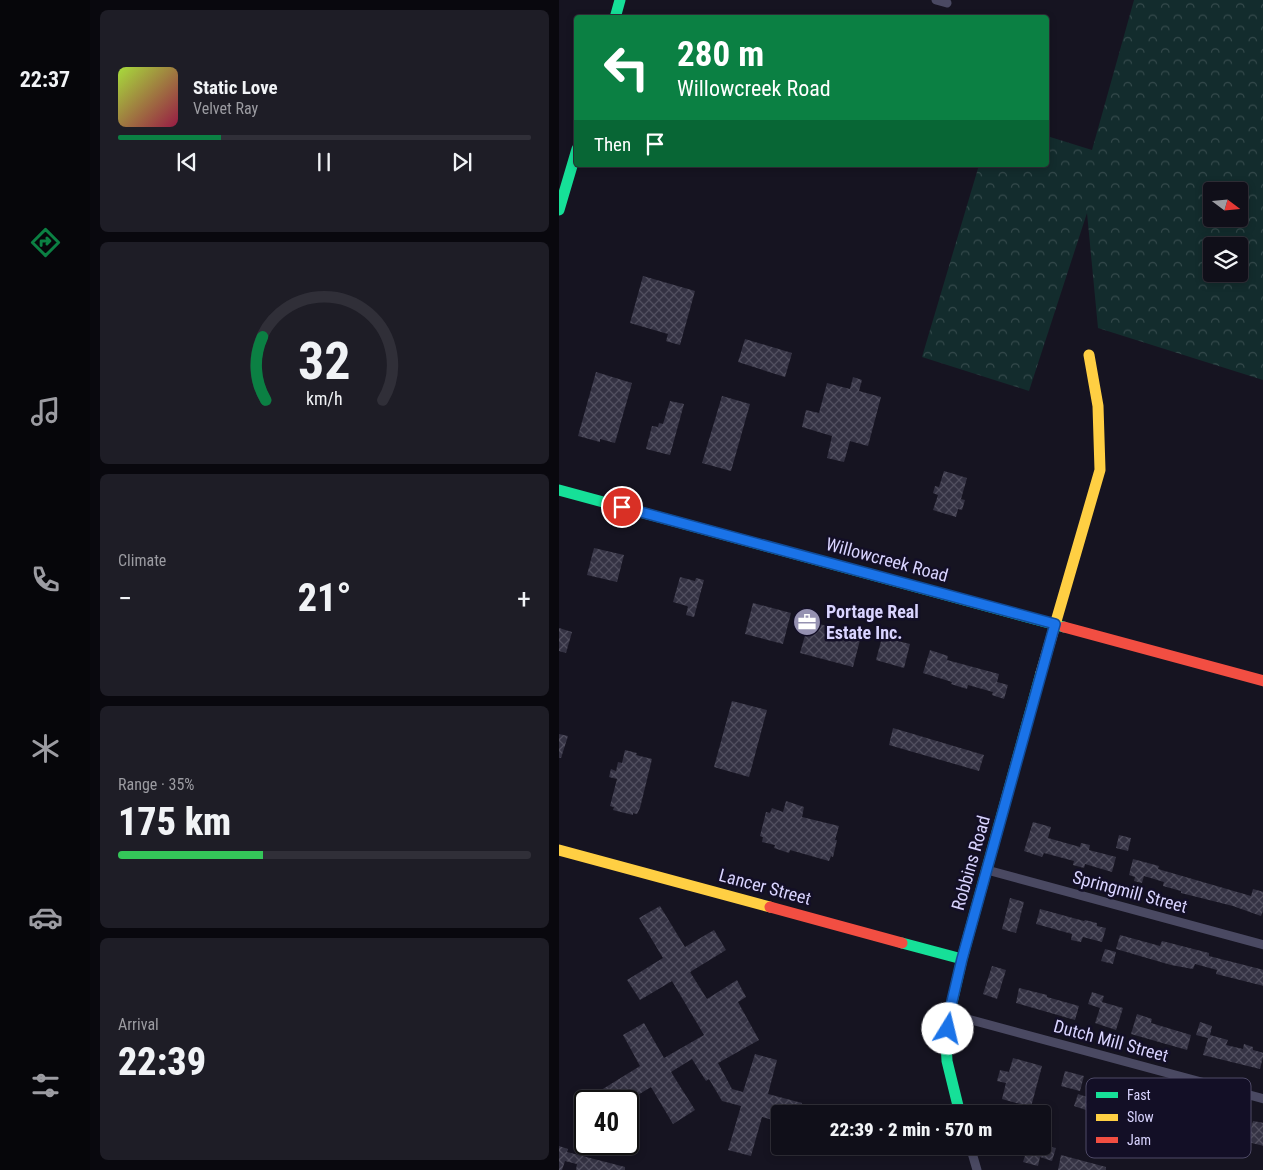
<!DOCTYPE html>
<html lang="en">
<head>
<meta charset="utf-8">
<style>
  :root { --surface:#100f19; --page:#1e1d26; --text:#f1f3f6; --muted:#9c9ca2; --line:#302f38; --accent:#0b8043 }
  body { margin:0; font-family:"Roboto Condensed",sans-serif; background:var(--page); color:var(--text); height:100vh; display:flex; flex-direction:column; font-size:19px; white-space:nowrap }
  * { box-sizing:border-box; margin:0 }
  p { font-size:16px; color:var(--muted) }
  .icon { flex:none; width:28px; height:28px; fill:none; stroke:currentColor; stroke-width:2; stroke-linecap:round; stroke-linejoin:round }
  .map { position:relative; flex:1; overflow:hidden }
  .drawer { display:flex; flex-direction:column; gap:10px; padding:10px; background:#09080e; width:469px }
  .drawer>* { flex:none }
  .top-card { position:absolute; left:15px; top:15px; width:475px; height:152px; border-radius:5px; box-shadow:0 2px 8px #0003,0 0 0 1px var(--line); background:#0b8043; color:#fff; overflow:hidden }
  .needle { width:32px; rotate:106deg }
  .fabs { position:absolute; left:644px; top:182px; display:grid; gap:10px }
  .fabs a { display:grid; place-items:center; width:45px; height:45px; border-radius:5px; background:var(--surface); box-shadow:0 2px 8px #0003,0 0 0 1px var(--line); font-size:25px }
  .speed { position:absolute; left:15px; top:1090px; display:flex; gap:10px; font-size:25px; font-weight:700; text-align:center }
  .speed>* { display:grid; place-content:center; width:65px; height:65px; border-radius:50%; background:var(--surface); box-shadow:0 2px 8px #0003,0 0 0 1px var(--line); line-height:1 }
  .speed .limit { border:2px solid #111; border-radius:8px; background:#fff; color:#111 }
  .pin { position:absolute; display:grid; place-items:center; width:42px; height:42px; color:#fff; margin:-21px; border:2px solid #fff; border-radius:50%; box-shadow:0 1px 5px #0007 }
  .me { position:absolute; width:55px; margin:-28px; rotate:9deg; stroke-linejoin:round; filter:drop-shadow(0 0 4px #0008) }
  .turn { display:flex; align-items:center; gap:18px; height:105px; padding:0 20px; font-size:22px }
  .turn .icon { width:65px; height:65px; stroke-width:2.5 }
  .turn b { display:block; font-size:35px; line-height:42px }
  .then { display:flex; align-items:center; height:48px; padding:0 20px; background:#0003; gap:10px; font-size:19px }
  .big { font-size:38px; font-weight:800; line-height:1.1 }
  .drawer .widget { flex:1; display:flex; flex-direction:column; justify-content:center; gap:8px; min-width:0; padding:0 18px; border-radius:8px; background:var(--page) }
  .drawer .dial { align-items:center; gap:0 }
  .dial svg { height:130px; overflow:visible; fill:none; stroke:var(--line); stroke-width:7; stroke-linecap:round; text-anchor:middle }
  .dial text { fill:var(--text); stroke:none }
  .song { display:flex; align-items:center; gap:15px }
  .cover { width:60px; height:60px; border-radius:8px; background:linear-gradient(135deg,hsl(80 70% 55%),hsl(340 70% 35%)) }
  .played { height:5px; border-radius:2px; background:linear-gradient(90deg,var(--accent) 25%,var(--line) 25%) }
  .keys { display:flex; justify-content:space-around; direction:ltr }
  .heat { display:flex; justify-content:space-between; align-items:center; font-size:28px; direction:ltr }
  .charge { height:8px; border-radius:4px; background:linear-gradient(90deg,#34c759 35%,var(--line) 0) }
  .trip { position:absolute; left:212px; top:1105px; width:280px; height:50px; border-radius:5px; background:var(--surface); box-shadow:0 2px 8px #0003,0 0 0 1px var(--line); font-weight:800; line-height:50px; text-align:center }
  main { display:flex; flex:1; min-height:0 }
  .tab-bar { display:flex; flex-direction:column; width:90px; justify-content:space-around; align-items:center; background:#06060a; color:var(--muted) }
  .tab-bar .icon { width:35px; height:35px }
  .tab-bar .selected { color:var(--accent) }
  .tab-bar b { font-size:22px; color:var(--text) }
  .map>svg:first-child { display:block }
</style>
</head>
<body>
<main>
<nav class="tab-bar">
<b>22:37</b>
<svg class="icon selected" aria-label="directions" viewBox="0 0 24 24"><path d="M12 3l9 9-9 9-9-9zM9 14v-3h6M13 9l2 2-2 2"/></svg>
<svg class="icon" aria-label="music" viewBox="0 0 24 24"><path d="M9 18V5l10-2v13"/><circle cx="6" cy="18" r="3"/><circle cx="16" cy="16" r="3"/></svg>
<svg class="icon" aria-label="phone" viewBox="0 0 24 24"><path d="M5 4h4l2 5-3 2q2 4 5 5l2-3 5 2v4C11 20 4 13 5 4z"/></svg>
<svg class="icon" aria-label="climate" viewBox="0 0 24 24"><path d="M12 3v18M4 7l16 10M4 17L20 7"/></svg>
<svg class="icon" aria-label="car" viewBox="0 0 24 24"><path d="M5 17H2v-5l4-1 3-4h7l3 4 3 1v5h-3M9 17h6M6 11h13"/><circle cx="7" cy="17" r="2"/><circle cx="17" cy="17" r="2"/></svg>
<svg class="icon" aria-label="filters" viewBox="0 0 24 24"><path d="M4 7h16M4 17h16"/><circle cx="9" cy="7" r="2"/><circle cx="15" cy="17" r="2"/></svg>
</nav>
<section class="drawer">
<div class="widget">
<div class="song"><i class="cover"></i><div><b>Static Love</b><p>Velvet Ray</p></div></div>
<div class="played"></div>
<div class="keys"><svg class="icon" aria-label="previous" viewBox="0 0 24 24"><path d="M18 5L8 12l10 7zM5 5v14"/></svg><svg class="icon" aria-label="pause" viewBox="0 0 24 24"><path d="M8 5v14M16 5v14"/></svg><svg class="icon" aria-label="next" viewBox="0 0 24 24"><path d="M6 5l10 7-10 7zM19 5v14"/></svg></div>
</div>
<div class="widget dial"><svg viewBox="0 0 100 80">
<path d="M14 69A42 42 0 1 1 86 69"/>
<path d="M14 69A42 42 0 0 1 12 30" stroke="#0b8043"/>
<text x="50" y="56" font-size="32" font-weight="700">32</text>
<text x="50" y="72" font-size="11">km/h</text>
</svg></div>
<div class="widget"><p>Climate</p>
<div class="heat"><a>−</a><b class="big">21°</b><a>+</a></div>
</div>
<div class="widget"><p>Range · 35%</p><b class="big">175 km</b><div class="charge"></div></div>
<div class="widget"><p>Arrival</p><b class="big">22:39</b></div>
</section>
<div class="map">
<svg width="705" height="1170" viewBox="0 0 705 1170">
  <defs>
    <pattern id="forest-crowns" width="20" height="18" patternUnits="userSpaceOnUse" patternTransform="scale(1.25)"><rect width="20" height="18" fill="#132c2d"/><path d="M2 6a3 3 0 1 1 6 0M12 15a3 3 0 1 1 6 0" fill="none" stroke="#354a4c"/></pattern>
    <pattern id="building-cross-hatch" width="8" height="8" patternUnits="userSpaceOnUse" patternTransform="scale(1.25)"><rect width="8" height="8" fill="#343243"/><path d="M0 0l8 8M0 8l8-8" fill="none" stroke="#514f5f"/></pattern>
  </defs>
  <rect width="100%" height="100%" fill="#161421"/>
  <path fill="url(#forest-crowns)" fill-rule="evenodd" d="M575,0H704V380L539,328L528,213L470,391L363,357L420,165H488V136L533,150ZM652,191H680V219H652ZM652,246H680V274H652Z"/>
  <path fill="url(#building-cross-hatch)" d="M84,276L136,291L121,345L107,341L109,334L71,323Z
    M186,339L233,353L226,377L179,362Z
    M37,372L73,383L56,443L41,439V442L19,436Z
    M294,377L303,380L300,391L322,397L309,446L291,441L285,462L268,458L273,436L243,427L247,410L260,413L268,383L291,389Z
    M163,396L191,404L172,471L143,463Z
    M111,401L125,404L111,455L87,449L93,426L99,427L100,423L104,424Z
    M385,471L408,478L402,499L406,500L403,510L399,509L397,517L374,510L379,495L374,493L376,486L380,487Z
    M35,548L65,555L58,582L28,575Z
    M121,577L136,581L137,578L145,580L135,617L127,615L129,607L128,606L114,602Z
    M194,603L232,613L224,644L186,634Z
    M250,621L302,636L294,667L241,653Z
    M0,628L13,632L7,653L0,651Z
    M323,637L351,644L345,668L317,660Z
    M371,650L389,656L388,660L440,674L438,682L449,685L445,699L433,695L434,692L409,685L408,689L392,684L393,682L364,673Z
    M173,701L208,710L190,777L155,767Z
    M334,728L425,755L420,771L330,745Z
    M0,734L9,736L2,758H0Z
    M66,750L78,753L77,755L93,759L81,808L78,814L74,813V815L54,810L55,807L51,806L58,779L50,777L52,769L57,771L59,762L63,763Z
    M227,801L245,807L243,817L280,826L276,840H278L274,857L272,856L270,861L231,850L230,853L215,848L216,845L203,842L204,837L201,836L207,812L211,813L213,808L224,812Z
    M474,822L492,827L489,838L521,847L522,843L531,845L530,850L557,857L553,872L526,864L525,868L514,865L515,861L485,853L483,857L465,851Z
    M560,835L572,838L569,851L557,848Z
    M574,859L600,866L599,869L692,896L694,889L705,892V909L702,916L674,906L622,893V891L604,886L605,882L585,876L583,883L575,881L576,877L570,875Z
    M451,898L465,902L457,933L443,929Z
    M101,906L126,947L155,930L167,950L131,972L148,999L178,980L187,997L179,1002L200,1040L159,1063L173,1089L184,1092L196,1054L218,1060L209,1094L243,1103L240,1114H221V1122L203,1117L192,1156L169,1150L182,1106L163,1101L150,1079L147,1081L133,1059L112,1072L136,1110L114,1124L92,1087L69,1101H45L39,1092L81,1066L64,1035L85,1023L105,1058L145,1035L113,981L81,1000L68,980L104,958L80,918Z
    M481,909L525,921L526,920L538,923V926L547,928L543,942L524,937L522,942L512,940L513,934L477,924Z
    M561,935L601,946L603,941L650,953V956L705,970V986L657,974L658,970L636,964L634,969L612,965L557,949Z
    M546,949L557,952L554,964L542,961Z
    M433,966L447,970L438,999L424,994Z
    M460,988L488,995V997L520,1006L516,1020L457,1003Z
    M533,992L545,996L543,1002L564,1008L557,1030L536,1023L541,1008L529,1004Z
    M578,1014L593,1019L592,1023L632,1035L628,1050L572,1034Z
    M641,1022L653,1026L651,1035L669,1040L667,1045L684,1049L685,1044L694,1047V1050L705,1053L701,1069L644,1055L649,1038L637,1035Z
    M454,1058L483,1066L472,1107L443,1099L447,1083L438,1081L441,1070L450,1072Z
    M506,1071L525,1076L521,1091L502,1086Z
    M519,1094L531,1098L527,1110L515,1106Z
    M694,1121L705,1123V1146L689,1142L687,1149L675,1146L678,1134L690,1137Z
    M484,1145L497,1148L493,1161L481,1157L479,1166L464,1162L469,1146H484Z
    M0,1146L9,1149L8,1152L66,1167V1170H17L18,1164L6,1161L3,1170H0Z
    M502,1155L547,1167V1170H499Z"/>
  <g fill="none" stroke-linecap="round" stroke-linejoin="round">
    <path stroke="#4a4962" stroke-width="9" d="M377,0L388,3
      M428,870L705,945
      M390,1014L705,1099
      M411,1146L418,1170"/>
    <path stroke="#16e098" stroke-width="11" d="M56,18L61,0
      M0,210L18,149
      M0,490L505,627
      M343,943L403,959
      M401,1114L388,1061L387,1042L391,1011L403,959L482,673"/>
    <path stroke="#ffcf43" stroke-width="11" d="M482,673L541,470L539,406L530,355
      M0,850L211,907"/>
    <path stroke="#f24e42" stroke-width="11" d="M505,627L705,681
      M211,907L343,943"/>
  </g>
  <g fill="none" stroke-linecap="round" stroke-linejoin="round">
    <g stroke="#114b97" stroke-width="12">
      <path id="route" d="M63,507L496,624L403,959L390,1014L389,1029"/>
    </g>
    <use href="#route" stroke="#1a73e8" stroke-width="9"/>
  </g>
  <defs>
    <g id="office-disc" transform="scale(1.4375)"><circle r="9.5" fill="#9591b1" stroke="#130f26"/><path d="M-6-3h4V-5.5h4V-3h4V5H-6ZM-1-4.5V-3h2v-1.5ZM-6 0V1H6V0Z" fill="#fff"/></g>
  </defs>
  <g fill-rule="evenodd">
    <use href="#office-disc" x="248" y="622"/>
  </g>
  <g text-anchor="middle" stroke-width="5" stroke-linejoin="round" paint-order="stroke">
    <g font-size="18" fill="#d9d4ff" stroke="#130f26">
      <text transform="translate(328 560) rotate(15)" y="6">Willowcreek Road</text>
      <text transform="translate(412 863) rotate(-74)" y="6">Robbins Road</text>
      <text transform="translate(206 887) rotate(15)" y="6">Lancer Street</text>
      <text transform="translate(571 892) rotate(15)" y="6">Springmill Street</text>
      <text transform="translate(552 1041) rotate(15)" y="6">Dutch Mill Street</text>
    </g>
    <g font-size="18" font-weight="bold" fill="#d9d4ff" stroke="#130f26" text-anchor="start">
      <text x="267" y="618">Portage Real<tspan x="267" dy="21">Estate Inc.</tspan></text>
    </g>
  </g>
  <rect x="527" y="1078" width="165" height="80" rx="8" fill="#130f26" stroke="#4e4a67" stroke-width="1"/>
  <rect x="537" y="1092" width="22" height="6" fill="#16e098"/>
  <rect x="537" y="1114" width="22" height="7" fill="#ffcf43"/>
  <rect x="537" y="1137" width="22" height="6" fill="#f24e42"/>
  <g font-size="14" fill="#d9d4ff">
    <text x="568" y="1100">Fast</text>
    <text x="568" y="1122">Slow</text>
    <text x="568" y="1145">Jam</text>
  </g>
</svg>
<div class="fabs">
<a><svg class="needle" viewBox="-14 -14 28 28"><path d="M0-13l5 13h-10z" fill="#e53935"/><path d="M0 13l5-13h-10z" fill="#9c9ca2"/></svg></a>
<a><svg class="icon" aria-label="layers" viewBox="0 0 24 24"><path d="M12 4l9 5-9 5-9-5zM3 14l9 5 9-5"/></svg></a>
</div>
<div class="speed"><div class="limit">40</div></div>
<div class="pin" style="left:63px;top:507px;background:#d93025"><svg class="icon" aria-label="arrive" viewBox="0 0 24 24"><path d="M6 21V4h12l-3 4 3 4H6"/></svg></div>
<svg class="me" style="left:389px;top:1029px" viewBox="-20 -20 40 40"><circle r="19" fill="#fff"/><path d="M0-13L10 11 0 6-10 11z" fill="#1a73e8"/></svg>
<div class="trip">22:39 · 2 min · 570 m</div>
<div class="top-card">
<div class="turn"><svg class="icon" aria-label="left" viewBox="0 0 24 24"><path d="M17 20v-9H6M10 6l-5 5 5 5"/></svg><div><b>280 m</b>Willowcreek Road</div></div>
<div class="then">Then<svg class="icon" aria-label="arrive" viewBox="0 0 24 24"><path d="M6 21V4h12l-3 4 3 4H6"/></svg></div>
</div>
</div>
</main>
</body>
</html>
